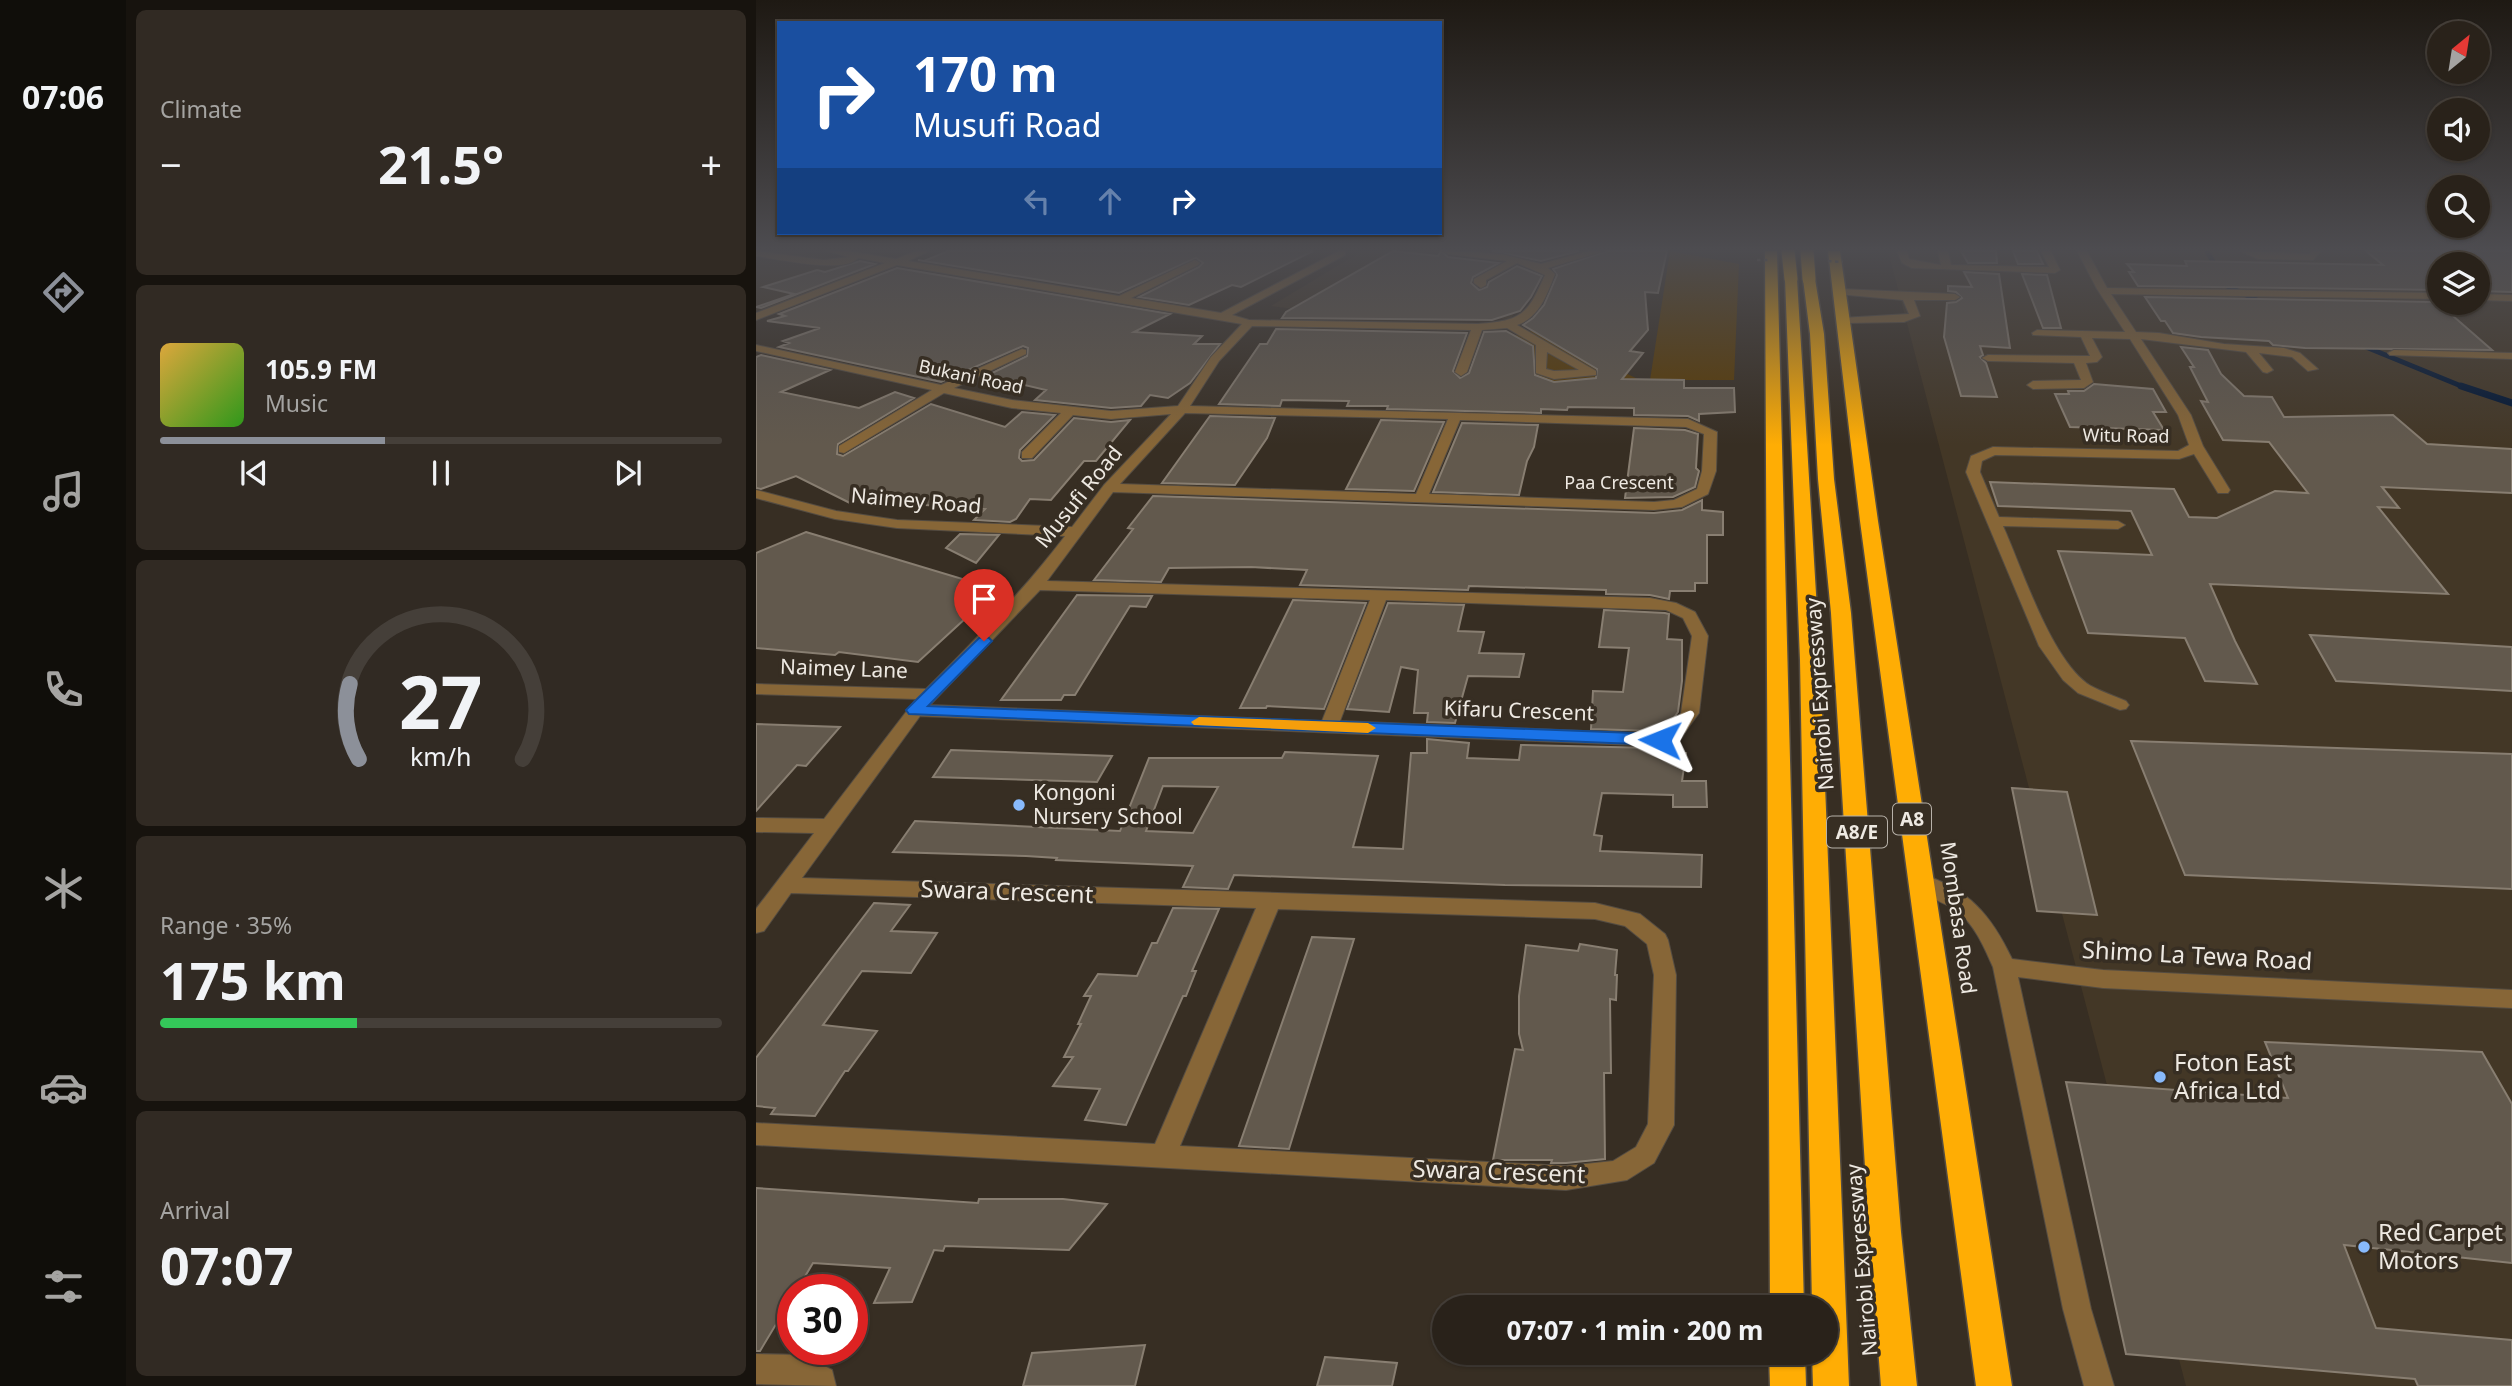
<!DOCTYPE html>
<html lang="en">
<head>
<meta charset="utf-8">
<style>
  :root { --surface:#29221a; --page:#312a23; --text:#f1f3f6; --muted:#a5a4a2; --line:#453f39; --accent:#8c9099 }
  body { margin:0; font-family:"Noto Sans",sans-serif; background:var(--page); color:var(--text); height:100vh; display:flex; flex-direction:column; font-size:26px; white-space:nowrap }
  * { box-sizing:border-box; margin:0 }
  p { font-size:23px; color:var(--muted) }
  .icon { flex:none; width:38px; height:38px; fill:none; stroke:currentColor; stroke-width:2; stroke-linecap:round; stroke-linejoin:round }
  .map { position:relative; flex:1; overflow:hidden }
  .panel { display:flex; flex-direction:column; gap:10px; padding:10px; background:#17130e; width:630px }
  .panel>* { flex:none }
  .top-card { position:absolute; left:21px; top:21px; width:665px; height:214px; border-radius:0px; box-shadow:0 2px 5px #0004,0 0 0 2px var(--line); background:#1a4fa0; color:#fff; overflow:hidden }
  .needle { width:46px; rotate:30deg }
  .controls { position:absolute; left:1671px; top:21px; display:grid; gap:14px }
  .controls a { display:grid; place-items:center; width:63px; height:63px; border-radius:50%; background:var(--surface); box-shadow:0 2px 5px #0004,0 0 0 2px var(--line); font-size:35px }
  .speed { position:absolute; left:21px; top:1274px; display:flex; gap:14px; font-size:35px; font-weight:700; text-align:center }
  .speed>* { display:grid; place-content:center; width:91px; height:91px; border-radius:50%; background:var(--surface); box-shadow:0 2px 5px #0004,0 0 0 2px var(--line); line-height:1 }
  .speed .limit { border:10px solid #d22; background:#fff; color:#111 }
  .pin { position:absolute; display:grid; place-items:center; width:60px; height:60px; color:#fff; margin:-72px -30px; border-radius:50% 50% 50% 0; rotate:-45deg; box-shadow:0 0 7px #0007 }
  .pin .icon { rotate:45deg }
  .me { position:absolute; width:77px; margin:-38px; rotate:272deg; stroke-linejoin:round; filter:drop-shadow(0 0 5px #0008) }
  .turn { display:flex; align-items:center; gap:24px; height:147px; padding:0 21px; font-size:32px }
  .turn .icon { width:91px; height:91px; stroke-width:2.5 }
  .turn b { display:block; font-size:49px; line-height:60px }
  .lanes { display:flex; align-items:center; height:66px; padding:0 21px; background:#0003; justify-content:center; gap:35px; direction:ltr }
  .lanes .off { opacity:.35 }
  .big { font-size:52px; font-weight:700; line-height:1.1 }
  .panel .widget { flex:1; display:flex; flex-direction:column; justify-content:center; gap:10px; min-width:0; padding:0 24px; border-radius:10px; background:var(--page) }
  .panel .dial { align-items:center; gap:0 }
  .dial svg { height:182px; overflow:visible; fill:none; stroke:var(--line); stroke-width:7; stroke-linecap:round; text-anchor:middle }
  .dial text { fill:var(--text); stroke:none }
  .song { display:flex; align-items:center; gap:21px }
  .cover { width:84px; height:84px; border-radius:10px; background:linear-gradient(135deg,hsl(40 70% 55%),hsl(110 70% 35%)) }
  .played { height:7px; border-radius:4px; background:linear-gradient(90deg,var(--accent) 40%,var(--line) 40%) }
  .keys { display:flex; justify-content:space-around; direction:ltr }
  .heat { display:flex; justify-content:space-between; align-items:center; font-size:38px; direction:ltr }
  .charge { height:10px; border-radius:5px; background:linear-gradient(90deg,#34c759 35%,var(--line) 0) }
  .trip { position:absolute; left:676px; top:1295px; width:406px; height:70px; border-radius:35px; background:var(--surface); box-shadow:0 2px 5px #0004,0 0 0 2px var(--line); font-weight:700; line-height:70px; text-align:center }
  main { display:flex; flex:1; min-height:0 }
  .menu { display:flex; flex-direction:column; width:126px; justify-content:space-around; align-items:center; background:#100e0a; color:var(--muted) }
  .menu .icon { width:49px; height:49px }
  .menu .active { color:var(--accent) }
  .menu b { font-size:32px; color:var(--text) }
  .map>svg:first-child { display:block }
</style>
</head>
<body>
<main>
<nav class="menu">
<b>07:06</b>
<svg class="icon active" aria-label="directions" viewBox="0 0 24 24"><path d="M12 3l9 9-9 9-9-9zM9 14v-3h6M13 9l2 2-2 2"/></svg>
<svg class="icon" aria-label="music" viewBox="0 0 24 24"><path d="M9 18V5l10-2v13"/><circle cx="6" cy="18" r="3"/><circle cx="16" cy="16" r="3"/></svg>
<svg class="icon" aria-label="phone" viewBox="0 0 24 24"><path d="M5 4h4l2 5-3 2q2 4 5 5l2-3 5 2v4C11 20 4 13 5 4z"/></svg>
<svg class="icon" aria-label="climate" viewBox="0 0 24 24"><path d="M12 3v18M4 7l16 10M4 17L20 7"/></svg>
<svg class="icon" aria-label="car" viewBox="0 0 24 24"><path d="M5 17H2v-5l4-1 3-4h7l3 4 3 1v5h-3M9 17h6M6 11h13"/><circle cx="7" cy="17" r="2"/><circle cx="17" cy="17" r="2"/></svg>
<svg class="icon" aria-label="filters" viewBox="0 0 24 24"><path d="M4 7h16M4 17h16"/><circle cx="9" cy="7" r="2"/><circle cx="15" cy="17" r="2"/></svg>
</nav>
<section class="panel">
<div class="widget"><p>Climate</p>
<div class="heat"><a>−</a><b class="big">21.5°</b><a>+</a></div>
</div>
<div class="widget">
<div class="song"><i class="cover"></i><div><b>105.9 FM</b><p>Music</p></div></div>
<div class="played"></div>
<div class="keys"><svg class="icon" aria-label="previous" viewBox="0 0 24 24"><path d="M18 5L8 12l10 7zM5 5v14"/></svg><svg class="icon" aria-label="pause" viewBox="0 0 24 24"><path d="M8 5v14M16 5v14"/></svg><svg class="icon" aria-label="next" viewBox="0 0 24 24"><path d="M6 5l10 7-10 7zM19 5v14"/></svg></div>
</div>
<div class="widget dial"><svg viewBox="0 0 100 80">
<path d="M14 69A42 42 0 1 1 86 69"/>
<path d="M14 69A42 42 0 0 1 10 36" stroke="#8c9099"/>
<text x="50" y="56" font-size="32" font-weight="700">27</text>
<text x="50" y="72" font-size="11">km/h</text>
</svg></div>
<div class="widget"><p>Range · 35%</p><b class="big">175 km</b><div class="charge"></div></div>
<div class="widget"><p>Arrival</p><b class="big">07:07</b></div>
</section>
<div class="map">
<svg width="1756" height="1386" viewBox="0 0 1756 1386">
  <rect width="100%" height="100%" fill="#372e23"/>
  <path fill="#433726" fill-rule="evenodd" d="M0,251H35L126,266L9,312L0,311Z
    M606,251H667L601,291L766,297L755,319L568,313L515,306Z
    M1132,251H1756V1386H1430ZM1684,264H1722V303H1684Z"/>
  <path fill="#5b3b01" d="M914,251L983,264L978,380H894Z
    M779,330L886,381L746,387L758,336Z"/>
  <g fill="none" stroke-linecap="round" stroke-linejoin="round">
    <path stroke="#011634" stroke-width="5" d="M1451,251L1471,286L1509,304
      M1605,345L1710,388"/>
    <path stroke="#011634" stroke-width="7" d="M1705,386L1756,403"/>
  </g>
  <path fill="#62594d" stroke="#887e71" stroke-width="2" fill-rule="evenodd" d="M192,251H557L485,287L476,285L433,305L383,297L443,267L447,263L440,258L363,293L162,260L168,261Z
    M637,251L682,256L685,251L692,257L743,263L717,277L715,283L723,290L731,287L733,282L761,266L786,276L775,297L764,311L736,320L526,318L530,312Z
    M736,251H823L785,261Z
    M851,251H911L902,293L889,292L892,330L874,351L887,353L866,379L928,380V388H978L979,412L943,414V421L932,416L878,415V408L812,407L811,410L785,409V413L631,409L632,406H591L593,401L526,400L524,406L463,404L504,344H511L520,329L711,333L697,371L704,378L713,373L728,332L750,331L777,346L779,375L798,382L840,378L841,369L767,325L777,318L788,305L801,275L797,269Z
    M1205,251H1240L1241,263H1212Z
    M1257,251H1281L1287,264H1262Z
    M1610,251H1756V292L1722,291V264H1684V290L1382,286L1373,272H1378L1371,264L1431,266L1429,261L1627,265Z
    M104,261L119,264L5,308L0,307L38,294L7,287L61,270L69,272Z
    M141,268L414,314L378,332L446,336L438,344H464L434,383L412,398L394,395L385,406L355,408L279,400L290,390L230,376L271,356L272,348L267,346L185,382L23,347L33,343L27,341L64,328L11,321L29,316L23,314Z
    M1208,272L1243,274L1254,348L1224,346L1227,355L1224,357L1230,363L1241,397L1205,396L1188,337L1191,303L1200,302L1206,298L1200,292L1192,291V286L1216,287Z
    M1266,274L1291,275L1305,328H1287Z
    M1389,297L1681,302L1736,350L1549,348L1517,345L1513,341L1445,337L1417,333L1409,321H1405Z
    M1425,347L1452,350L1465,374L1488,396L1516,397L1528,417L1637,415L1671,444L1756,449V493L1626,487L1643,508L1622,507L1692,594L1454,584L1479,641L1501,684L1449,681L1429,638L1332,633L1302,551L1396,555L1375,511L1242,506L1234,482L1418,489L1433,517L1461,518L1519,491L1552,493L1513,442L1467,440L1445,401L1452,402L1434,367H1438Z
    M5,355L74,370L25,392L103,408L139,392L158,398L82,444L81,454L87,456L175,404L249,427L266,412L299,415L264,450L263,458L266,461L278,460L318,418L355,422L374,420L340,461H328L295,500L274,499L260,519L254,522L218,520L229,509L154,504L114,492L94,503L40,476L5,489L0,488V357Z
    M1338,384L1397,389L1410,412H1397L1408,430L1314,427L1299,394H1313L1312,391H1328Z
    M454,416L519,418L511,438L479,485L406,483Z
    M625,420L688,422L658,491L590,489Z
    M706,423L782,425L778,447L771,461L763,495L677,492Z
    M878,428L929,430L942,434L940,468L943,471L939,487L917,497L869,498Z
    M397,496L898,513L926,510L946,500V510L967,512V535H951V583H939V591H914L913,599L894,595L850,594V590L713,586L712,590L544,585L551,570L495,567L413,568L405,582L338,580L377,529L372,528Z
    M50,532L223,584L206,604L224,605L162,662L83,652L79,655L0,648V553Z
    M204,534L243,535L220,563L190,548Z
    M321,595L396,596L390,607L374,606L319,695H308L305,700H245Z
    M537,600L610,603L568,709L511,706L510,708H484Z
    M632,603L708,605L702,631L728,632L723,653L768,654L763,677L712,676L699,723L671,722L672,713H658L662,670L645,667L633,712L591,709Z
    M848,610L909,613L913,614L911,639L926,640V681L922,712L915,722L899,731L835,729L837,691L867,692L873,648L843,647Z
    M1554,635L1756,647V691L1580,681Z
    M0,724L84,727L50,766L41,765L0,811Z
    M671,739L713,743L711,758L763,760L765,745L898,748L930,753L926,781H950L951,807H917V795L846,793L838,835L846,836L844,851L946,855L945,887L749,885L478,875L472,889L427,887L437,866L300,860L301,858L270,856L137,852L159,821L364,831L393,758H526L529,752L622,756L597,847L647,849L655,753H671ZM407,786L462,787L437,833L390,831Z
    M1375,741L1756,754V889L1429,875Z
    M195,750L223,751L356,756L341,782L177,777Z
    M1256,788L1311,792L1341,915L1281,911Z
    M118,903L154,905L135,931L181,933L155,973L106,971L67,1025L121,1031L92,1071H89L59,1116L15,1114L19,1108L0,1106V1058Z
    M417,908L463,909L436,971H440L430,996H427L370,1125L329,1120L344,1089L297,1086L317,1057H308L325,1024H322L335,996H328L342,974L381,976L396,943H401Z
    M556,937L598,939L533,1149L483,1146Z
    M824,944L861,950L859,975H861L860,1000L854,999L855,1073H848L849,1159L810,1163H795L796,1160H737L759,1049L767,1050L763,1034V996L770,945L822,951Z
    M1509,1042L1726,1052L1756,1104V1263L1588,1245L1620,1328L1756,1340V1386H1662L1659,1379L1370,1354L1310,1082L1532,1098Z
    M0,1188L222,1203L223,1199H307L351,1204L313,1250L189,1246L187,1251L178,1250L156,1302L118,1303L134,1268L57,1263L41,1290H37V1296L4,1351H0Z
    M389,1345L379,1386H267L276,1353Z
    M569,1357L641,1363L636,1386H561Z"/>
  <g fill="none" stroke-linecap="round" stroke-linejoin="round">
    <g stroke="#544c42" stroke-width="2">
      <path id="minor" d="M0,251L68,260L93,257L71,251H92L140,259L160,251H173L152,261L363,296L439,260L444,263L442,265L375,298L465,313L583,251H589V255L476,315L493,320L722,324C766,321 772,314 789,275L761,263L730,280V285L725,288L718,283V279L751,261L692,254L687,251L746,254L785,264L833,251H848L792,268L799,274C791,294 784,317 761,325L840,371V375L798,379L780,373V345L751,328L726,330L711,372L705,376L699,372L715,330L496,326L463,361L434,406L932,419L961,432L960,471L952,494L926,507L898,510L357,492L291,581L894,598L920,603L939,612L952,636L943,713L929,732L904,746L164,716L46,878L839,903L884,914L909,934L912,940L920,975L918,1125L898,1163L871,1180L810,1190L0,1145V1123L399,1144L500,908L35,893L8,931L0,933V909L58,833L0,832V818L68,819L160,699L0,694V684L170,689C220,640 267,591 309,536L141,528L79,519L0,498V490L80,511L141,520L316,527L348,485L415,414L355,419L317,415L276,458H266V452L305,413L256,408L188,393L88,453L83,452V446L176,390L0,351V345L185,385L266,349L270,350V354L198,388L256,400L355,411L422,406L455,357L486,324L141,265L0,320V313L129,263L102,258C88,274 22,259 0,256ZM791,352L823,370L798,371L790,369ZM429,413L692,419L660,494L364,484ZM704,420L930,427L948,434L946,471L941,489L918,500L898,502L673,494ZM284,590L614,600L566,721L174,705ZM630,600L910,610L927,618L936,636L925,713L917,724L900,734L584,721ZM522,909L839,919L869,926L891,944L898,975L892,1124L880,1147L857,1161L810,1166L424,1146Z
        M1141,251H1151L1153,259L1185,265L1182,251H1192L1195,265L1293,267L1285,251H1295L1304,270L1299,273L1156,268L1146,263Z
        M1321,251H1331L1351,288L1684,293V299L1355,294L1380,332L1403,333L1468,344L1528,348L1544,353L1562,369L1552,371L1536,357L1503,353L1517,370L1511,373L1507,372L1490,352L1385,339L1435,415L1447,446L1474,490L1472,493H1462L1438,454L1423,459L1239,455L1226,461L1224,472L1243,517L1362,521L1369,525L1362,529L1247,526C1266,568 1296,663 1335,686C1346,692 1359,696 1370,701L1373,705L1370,709L1364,710L1322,693L1307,680L1283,646L1210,472L1215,456L1237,447L1422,451L1433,445L1422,415L1374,339L1336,338L1346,357L1341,362L1330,363L1337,382L1328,388L1277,389L1271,385L1277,381L1325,380L1318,363L1232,361L1226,358L1232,355L1334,356L1325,337L1277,335L1276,333L1281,330L1369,332L1341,289Z
        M1484,251L1554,254L1555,251H1565L1557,260L1502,259Z
        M1085,289L1199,294L1204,297L1199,300H1158L1164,316L1148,322L1089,323L1084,320L1085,318L1153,314L1147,300L1081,294V290Z
        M1722,294L1756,295V301L1722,300Z
        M1638,350L1756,353V359L1634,355L1632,353Z
        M1165,874C1213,889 1235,915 1256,959L1347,970L1756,990V1008L1347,988L1262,977L1335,1309L1358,1386H1328L1307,1309L1237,967C1228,947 1219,925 1201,911C1188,901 1162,896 1155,882L1158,877Z
        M0,1354L48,1355L76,1370L80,1386L0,1384Z"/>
    </g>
    <g stroke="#544c42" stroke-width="3">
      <path id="highway" d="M1009,251H1021L1048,1307H1014Z
        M1072,251H1084L1122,521L1256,1386H1220L1104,521Z
        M1035,275L1041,279L1064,660L1093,1386H1057L1056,1353H1069V1307H1056L1044,660L1029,279Z
        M1053,275L1059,279L1068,334L1078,479L1095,613L1145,1232L1161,1386H1125L1113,1232L1075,613L1062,479L1054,334L1047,279Z
        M1013,1353H1049L1050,1386H1014Z"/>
    </g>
    <use href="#minor" fill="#876637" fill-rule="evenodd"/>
    <use href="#highway" fill="#ffad04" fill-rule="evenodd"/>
    <g stroke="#544c42" stroke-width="15" stroke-linecap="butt">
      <path id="highway-bridge" d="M1032,251L1035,279
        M1051,251L1053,279"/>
    </g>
    <path stroke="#726a60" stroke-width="2.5" stroke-dasharray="3.5 3.5" stroke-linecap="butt" d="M1001,260H1014
      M1072,261L1087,262"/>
    <use href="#highway-bridge" stroke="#ffad04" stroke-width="13"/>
  </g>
  <linearGradient id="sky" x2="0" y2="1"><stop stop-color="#1e1913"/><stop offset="0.56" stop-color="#4d4c50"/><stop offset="1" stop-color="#4d4c50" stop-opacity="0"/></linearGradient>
  <rect width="1756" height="445" fill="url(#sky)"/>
  <path fill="#1a73e8" stroke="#114b97" stroke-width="2" d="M228,637L233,638L236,641L233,644L172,706L904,734L912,740L904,745L153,714L150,710L153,707L223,638Z"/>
  <path fill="#f59e0b" d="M443,717L612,723L620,728L612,733L438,725L435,722Z"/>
  <g fill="#88bafc" stroke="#372e23" stroke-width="2.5">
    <circle cx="263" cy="805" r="7"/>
    <circle cx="1404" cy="1077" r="7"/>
    <circle cx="1608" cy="1247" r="7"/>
  </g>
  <g text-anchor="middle" stroke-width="7" stroke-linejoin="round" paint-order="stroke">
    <g font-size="18" fill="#eee9e2" stroke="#372e23">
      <text transform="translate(215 377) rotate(12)" y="6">Bukani Road</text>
      <text transform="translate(1370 436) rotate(1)" y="6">Witu Road</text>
      <text x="863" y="489">Paa Crescent</text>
    </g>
    <g fill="#372e23" stroke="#b7b1a9" stroke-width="2">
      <rect x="1137" y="803.5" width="38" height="31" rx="5"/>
      <rect x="1071" y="816.5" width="60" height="31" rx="5"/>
    </g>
    <g font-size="19" font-weight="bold" fill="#eee9e2">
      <text x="1156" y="826">A8</text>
      <text x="1101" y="839">A8/E</text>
    </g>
    <g font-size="21" fill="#eee9e2" stroke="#372e23">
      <text transform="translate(323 497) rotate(-51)" y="7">Musufi Road</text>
      <text transform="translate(160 501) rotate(5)" y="7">Naimey Road</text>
      <text transform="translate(88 669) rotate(2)" y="7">Naimey Lane</text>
      <text transform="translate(1064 694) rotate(-94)" y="7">Nairobi Expressway</text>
      <text transform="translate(763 711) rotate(2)" y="7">Kifaru Crescent</text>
      <text transform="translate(1202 918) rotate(82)" y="7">Mombasa Road</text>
      <text transform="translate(1106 1260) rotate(-95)" y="7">Nairobi Expressway</text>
    </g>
    <g font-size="21" fill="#eee9e2" stroke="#372e23" text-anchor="start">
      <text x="277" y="800">Kongoni<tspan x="277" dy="24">Nursery School</tspan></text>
    </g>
    <g font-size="24" fill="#eee9e2" stroke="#372e23">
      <text transform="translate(251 892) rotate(2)" y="8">Swara Crescent</text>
      <text transform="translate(1441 956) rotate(3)" y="8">Shimo La Tewa Road</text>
      <text transform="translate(743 1172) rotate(2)" y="8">Swara Crescent</text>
    </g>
    <g font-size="24" fill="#eee9e2" stroke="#372e23" text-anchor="start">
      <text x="1418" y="1071">Foton East<tspan x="1418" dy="28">Africa Ltd</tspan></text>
      <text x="1622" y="1241">Red Carpet<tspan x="1622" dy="28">Motors</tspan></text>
    </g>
  </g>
</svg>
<div class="controls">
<a><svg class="needle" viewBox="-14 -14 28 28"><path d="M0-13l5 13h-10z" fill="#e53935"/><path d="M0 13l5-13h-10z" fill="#a5a4a2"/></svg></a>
<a><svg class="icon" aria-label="sound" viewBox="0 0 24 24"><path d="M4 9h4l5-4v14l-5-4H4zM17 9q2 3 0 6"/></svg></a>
<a><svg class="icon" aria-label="search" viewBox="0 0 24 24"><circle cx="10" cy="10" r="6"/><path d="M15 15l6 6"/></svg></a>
<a><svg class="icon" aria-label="layers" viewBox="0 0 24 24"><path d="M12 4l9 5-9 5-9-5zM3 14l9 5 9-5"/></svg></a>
</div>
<div class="speed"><div class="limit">30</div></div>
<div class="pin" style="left:228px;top:641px;background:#d93025"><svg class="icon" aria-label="arrive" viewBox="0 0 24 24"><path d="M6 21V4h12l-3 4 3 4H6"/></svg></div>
<svg class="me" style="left:904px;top:740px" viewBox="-20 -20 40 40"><path d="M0-17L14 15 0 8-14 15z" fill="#1a73e8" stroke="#fff" stroke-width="4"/></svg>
<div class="trip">07:07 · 1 min · 200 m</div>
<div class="top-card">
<div class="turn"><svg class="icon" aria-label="right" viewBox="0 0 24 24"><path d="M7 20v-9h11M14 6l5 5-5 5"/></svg><div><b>170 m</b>Musufi Road</div></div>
<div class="lanes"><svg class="icon off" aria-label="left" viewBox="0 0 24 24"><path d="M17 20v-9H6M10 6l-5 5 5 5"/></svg><svg class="icon off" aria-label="ahead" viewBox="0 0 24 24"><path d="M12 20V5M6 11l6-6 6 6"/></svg><svg class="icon" aria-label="right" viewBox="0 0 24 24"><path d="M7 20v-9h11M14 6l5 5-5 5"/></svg></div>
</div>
</div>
</main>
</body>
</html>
